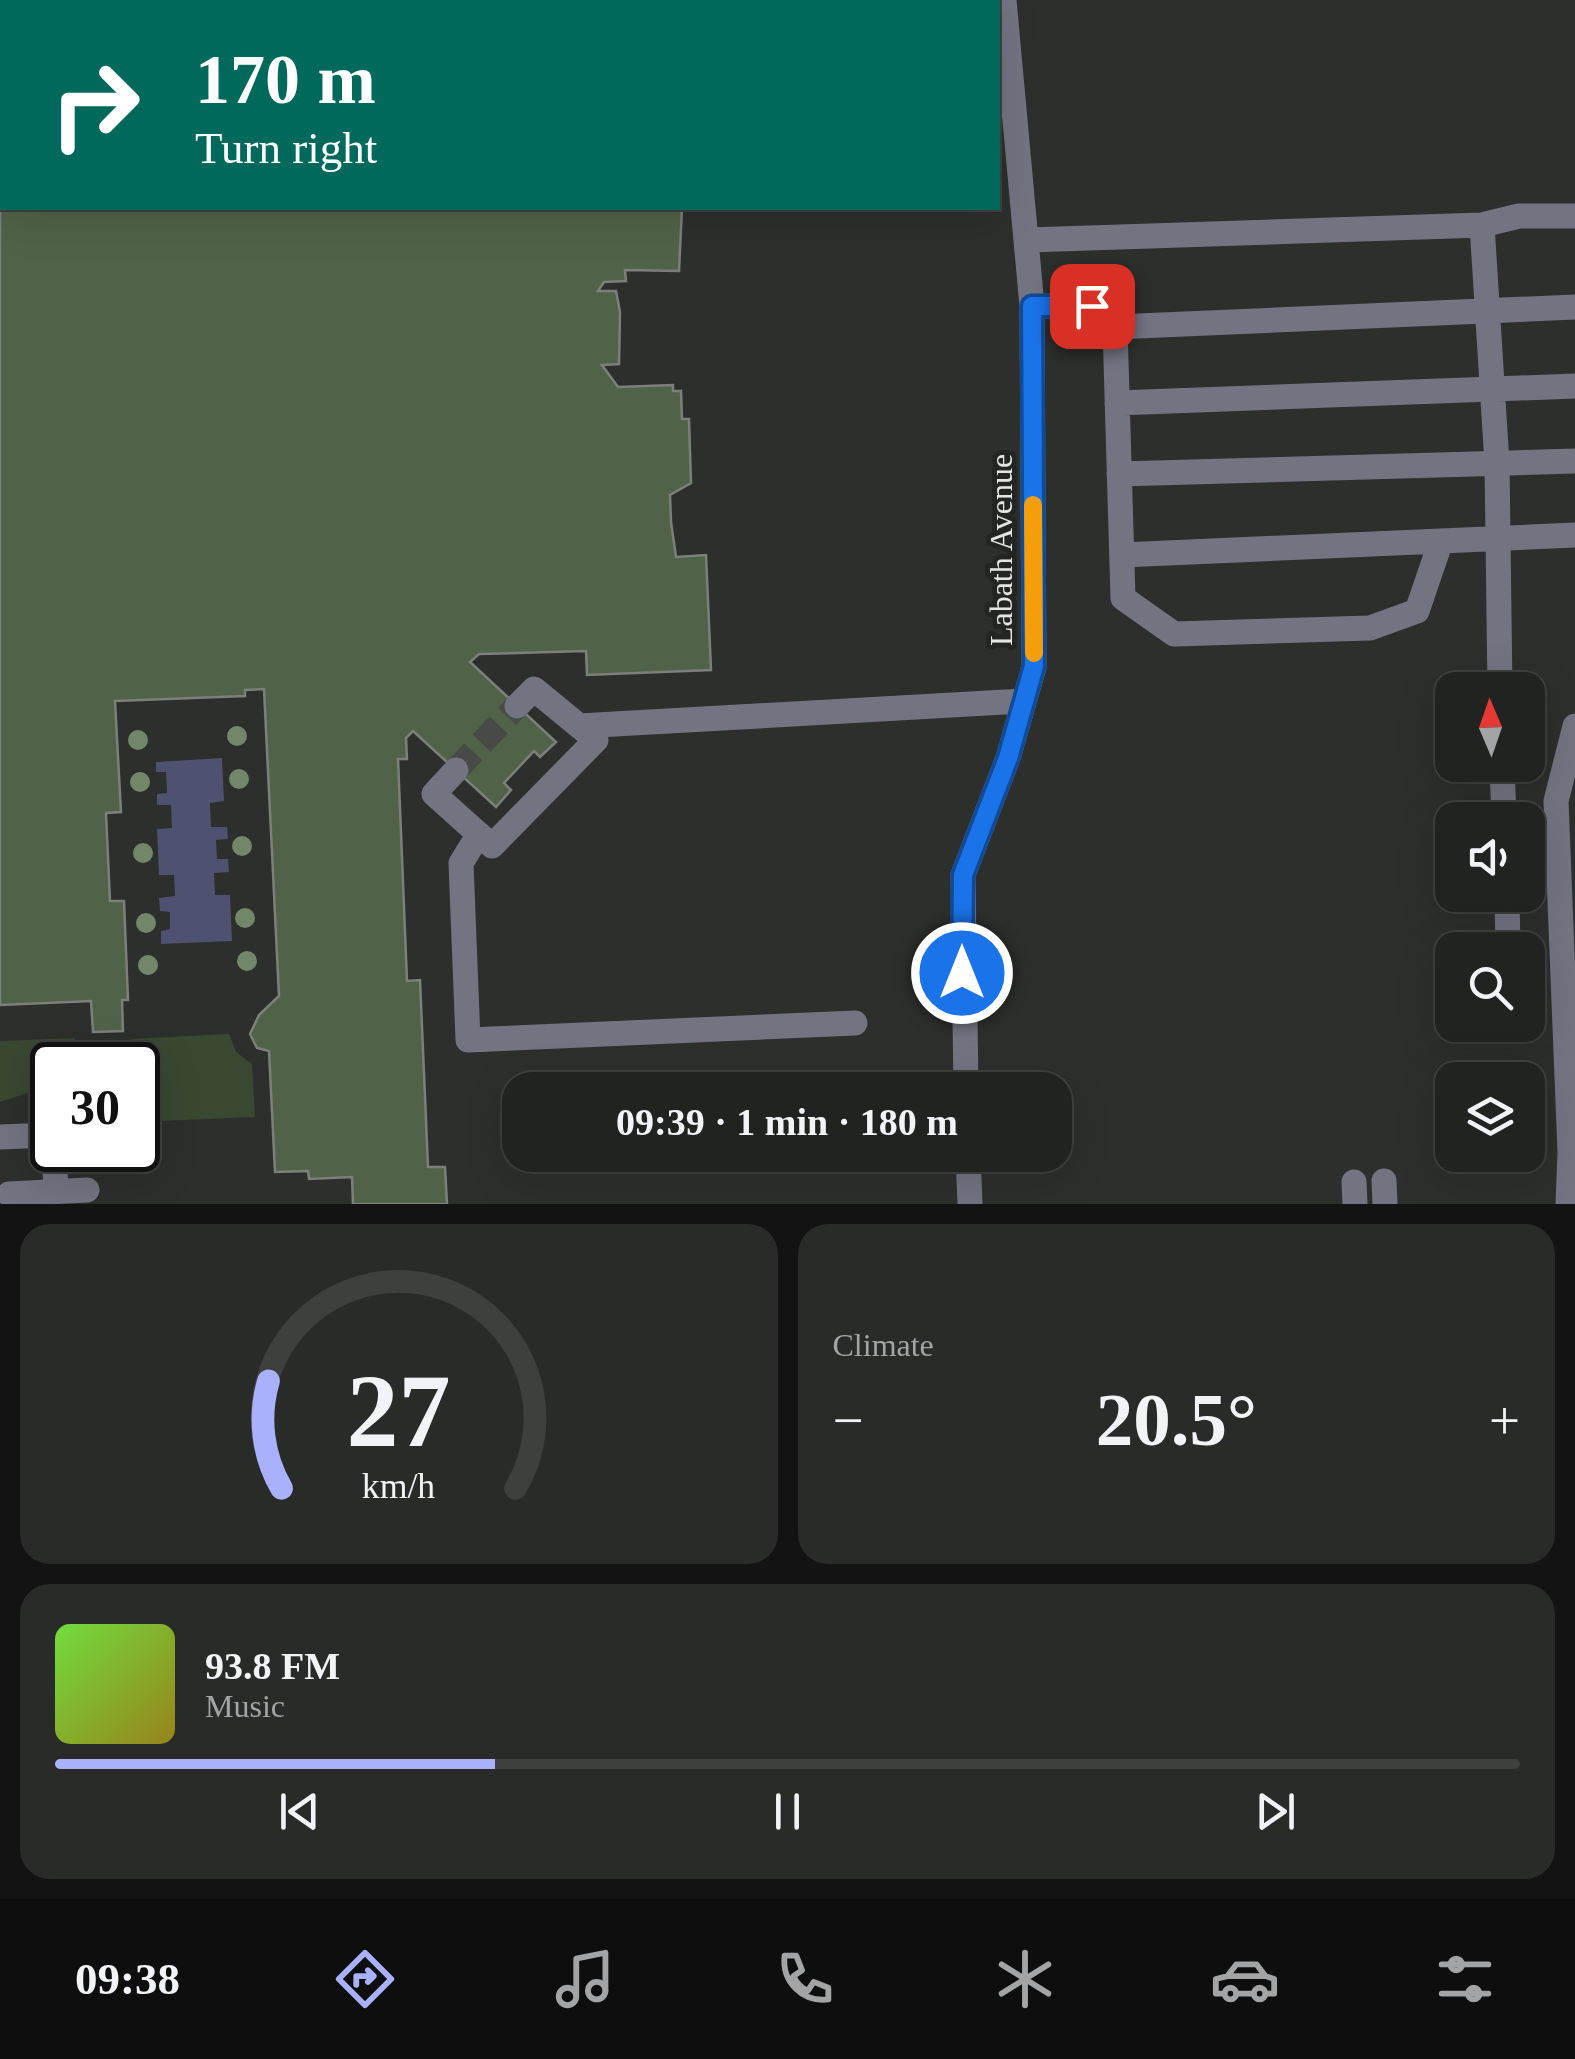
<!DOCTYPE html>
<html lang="en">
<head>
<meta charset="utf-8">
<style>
  :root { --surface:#212320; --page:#292b29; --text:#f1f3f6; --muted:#a2a4a5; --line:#3e403e; --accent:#a9b0fc }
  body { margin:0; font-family:"Times New Roman",serif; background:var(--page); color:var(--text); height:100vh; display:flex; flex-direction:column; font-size:38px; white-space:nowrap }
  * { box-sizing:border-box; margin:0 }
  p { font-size:32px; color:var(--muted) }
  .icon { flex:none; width:55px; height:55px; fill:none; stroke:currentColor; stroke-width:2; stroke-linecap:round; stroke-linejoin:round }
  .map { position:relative; height:1204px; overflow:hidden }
  .sheet { display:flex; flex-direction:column; gap:20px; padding:20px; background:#121312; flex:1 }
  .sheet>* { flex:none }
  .hud { position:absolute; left:0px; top:0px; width:1000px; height:210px; box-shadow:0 10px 40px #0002,0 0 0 2px var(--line); background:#00695c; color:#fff; overflow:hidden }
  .needle { width:65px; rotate:358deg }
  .fabs { position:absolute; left:1435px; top:672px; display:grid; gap:20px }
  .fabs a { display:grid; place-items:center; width:110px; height:110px; border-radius:20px; background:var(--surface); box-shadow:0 10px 40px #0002,0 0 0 2px var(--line); font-size:50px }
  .speed { position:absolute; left:30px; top:1042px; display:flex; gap:20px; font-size:50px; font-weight:700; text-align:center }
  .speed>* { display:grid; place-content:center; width:130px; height:130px; border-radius:50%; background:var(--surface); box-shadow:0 10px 40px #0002,0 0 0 2px var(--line); line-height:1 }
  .speed .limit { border:5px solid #111; border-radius:15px; background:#fff; color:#111 }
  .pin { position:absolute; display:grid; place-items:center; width:85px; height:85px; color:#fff; margin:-42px; border-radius:20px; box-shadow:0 5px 15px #0006 }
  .me { position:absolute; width:110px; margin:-55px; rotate:0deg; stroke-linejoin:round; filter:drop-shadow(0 0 8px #0008) }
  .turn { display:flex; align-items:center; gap:35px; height:210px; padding:0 30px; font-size:45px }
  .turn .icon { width:130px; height:130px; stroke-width:2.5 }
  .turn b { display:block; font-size:70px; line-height:85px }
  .big { font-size:75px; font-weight:700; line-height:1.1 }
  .sheet .card { flex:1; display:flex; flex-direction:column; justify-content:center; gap:15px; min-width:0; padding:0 35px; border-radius:30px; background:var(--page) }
  .sheet .dial { align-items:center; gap:0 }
  .dial svg { height:260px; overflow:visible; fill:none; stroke:var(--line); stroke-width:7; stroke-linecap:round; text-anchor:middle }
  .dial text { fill:var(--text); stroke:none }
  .song { display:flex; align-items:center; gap:30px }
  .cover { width:120px; height:120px; border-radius:15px; background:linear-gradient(135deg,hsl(100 70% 55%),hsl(50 70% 35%)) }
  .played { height:10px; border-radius:5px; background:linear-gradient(90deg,var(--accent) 30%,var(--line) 30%) }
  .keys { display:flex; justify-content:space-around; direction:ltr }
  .heat { display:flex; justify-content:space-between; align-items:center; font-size:55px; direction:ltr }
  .sheet .tiles { flex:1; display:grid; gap:20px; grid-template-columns:1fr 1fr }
  .card:last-child { grid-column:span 2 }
  .trip { position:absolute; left:502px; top:1072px; width:570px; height:100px; border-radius:30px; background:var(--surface); box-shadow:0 10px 40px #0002,0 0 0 2px var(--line); font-weight:700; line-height:100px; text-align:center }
  .menu { display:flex; height:160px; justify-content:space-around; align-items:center; background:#0d0e0d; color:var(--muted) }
  .menu .icon { width:70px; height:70px }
  .menu .on { color:var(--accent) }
  .menu b { font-size:45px; color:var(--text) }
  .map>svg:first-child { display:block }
</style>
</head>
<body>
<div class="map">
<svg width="1575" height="1204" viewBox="0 0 1575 1204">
  <rect width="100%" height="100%" fill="#2c2f2b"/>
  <path fill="#384831" d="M229,1034L236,1052L252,1064L255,1117L138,1122V1065H132L131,1039Z
    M75,1038L76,1065H52V1085L0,1102V1041Z"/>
  <path fill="#4e516f" d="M222,758L224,801L210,803L211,827H227L228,839L216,840L217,859H228L229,872L214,873L215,895H230L232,941L161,944V931L170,929V912L160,911L159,898L175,896L174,875H159L157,829L172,828L171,805H157V794L167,793L166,772H156V762Z"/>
  <path fill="#506348" stroke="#7c7f7b" stroke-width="2.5" d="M0,0H189V2H2L0,18Z
    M189,0H660V2H189Z
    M0,18L2,208H682L679,271L625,270L626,281L604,282L598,291H616L620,312L619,364L602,365L618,387L673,385V391H681L682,419H689L691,483L670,495L671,522L676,557L706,555L711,670L587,675L586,651L479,654L470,662L556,742L540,757L534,751L504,783L511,790L496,807L413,731L406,738L407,759H398L407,981L420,980L428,1167H445L447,1204H353L352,1177L309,1179L308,1171L275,1172L269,1051L257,1048L250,1034L259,1015L279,996L264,689L245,690V696L115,701L121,812L106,813L110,901H124L128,1000H122L123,1031L93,1032L91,1001L0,1005Z"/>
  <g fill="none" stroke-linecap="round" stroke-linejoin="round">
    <path stroke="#484a47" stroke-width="25" stroke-dasharray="25 12" stroke-linecap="butt" d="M456,770L517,706"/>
    <path stroke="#727482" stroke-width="25" d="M1482,225L1497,463L1500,690
      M1028,240L1482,225L1519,216H1575
      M1032,306H1092L1115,327L1575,307
      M1115,327L1123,598L1174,634L1370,628L1417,611L1441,541
      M1117,403L1575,386
      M1119,474L1575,461
      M1122,555L1575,535
      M579,726L1024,701
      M1502,765L1504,820
      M456,770L434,794L492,846L596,740L534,689L517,706
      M1464,820H1498
      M479,834L461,863L468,1040L855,1023
      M1507,895L1508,950
      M966,1090L963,875L1008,758L1034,667L1032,306L1004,0
      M0,1137L52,1135
      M54,1150L56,1191
      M968,1155L970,1204
      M1384,1181L1385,1204
      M1354,1182L1355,1204
      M9,1194L87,1190
      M1568,1204L1570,1152L1556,801L1575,726"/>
  </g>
  <g fill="#72876a">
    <circle cx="237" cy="736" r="10"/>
    <circle cx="138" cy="740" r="10"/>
    <circle cx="239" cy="779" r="10"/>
    <circle cx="140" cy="782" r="10"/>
    <circle cx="242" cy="846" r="10"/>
    <circle cx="143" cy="853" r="10"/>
    <circle cx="245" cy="918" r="10"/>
    <circle cx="146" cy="923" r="10"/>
    <circle cx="247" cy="961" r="10"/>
    <circle cx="148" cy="965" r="10"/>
  </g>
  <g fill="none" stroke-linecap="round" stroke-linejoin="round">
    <g stroke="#114b97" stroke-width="25">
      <path id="route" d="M962,973L963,875L1008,758L1034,666L1032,306H1092"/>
    </g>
    <use href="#route" stroke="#1a73e8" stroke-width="18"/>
    <path stroke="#f59e0b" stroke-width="18" d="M1033,505L1034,653"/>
  </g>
  <g text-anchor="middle" stroke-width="10" stroke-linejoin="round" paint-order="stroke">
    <g font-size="32" fill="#e5e6e4" stroke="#232522">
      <text transform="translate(1001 550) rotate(-90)" y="11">Labath Avenue</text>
    </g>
  </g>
</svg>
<div class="fabs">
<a><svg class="needle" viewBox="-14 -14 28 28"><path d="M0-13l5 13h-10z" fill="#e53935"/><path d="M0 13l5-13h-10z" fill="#a2a4a5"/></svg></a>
<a><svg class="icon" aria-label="sound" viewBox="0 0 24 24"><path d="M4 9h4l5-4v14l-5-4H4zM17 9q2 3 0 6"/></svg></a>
<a><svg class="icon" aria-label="search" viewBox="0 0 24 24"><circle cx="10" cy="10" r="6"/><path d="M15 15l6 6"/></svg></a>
<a><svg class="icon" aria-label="layers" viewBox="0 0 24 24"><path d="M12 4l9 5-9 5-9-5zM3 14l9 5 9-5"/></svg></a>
</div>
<div class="speed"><div class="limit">30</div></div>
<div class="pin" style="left:1092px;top:306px;background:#d93025"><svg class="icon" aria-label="arrive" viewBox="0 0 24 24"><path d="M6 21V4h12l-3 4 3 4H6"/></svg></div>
<svg class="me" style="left:962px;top:973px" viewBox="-20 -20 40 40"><circle r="17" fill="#1a73e8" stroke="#fff" stroke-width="3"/><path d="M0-11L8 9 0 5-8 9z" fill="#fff"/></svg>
<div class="trip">09:39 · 1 min · 180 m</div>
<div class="hud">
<div class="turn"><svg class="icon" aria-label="right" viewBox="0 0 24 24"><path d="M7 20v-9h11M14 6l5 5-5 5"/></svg><div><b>170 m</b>Turn right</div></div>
</div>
</div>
<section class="sheet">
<div class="tiles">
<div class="card dial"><svg viewBox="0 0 100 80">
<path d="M14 69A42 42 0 1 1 86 69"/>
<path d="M14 69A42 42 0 0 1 10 36" stroke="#a9b0fc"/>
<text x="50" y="56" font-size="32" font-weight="700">27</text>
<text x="50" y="72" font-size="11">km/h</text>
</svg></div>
<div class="card"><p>Climate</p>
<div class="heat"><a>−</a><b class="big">20.5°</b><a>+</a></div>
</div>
<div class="card">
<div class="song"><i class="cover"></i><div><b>93.8 FM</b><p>Music</p></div></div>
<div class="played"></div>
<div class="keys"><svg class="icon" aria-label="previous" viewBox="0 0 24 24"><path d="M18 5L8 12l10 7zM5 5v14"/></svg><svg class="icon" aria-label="pause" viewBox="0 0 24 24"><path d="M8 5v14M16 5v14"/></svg><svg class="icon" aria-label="next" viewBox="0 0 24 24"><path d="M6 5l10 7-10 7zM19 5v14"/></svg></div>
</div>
</div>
</section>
<nav class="menu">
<b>09:38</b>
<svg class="icon on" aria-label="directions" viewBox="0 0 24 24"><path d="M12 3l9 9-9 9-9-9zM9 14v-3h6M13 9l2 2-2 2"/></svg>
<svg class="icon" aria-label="music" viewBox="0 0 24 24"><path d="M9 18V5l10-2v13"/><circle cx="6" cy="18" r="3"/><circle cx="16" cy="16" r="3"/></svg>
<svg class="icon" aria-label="phone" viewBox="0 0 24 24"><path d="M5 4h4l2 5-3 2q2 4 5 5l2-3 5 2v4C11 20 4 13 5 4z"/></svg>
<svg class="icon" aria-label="climate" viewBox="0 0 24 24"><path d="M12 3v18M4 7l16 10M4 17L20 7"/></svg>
<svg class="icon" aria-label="car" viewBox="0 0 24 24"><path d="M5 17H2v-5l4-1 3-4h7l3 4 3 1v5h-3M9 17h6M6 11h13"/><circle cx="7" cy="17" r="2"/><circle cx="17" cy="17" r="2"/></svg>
<svg class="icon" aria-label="filters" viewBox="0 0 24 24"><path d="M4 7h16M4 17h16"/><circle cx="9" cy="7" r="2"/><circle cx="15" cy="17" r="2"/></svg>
</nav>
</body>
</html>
